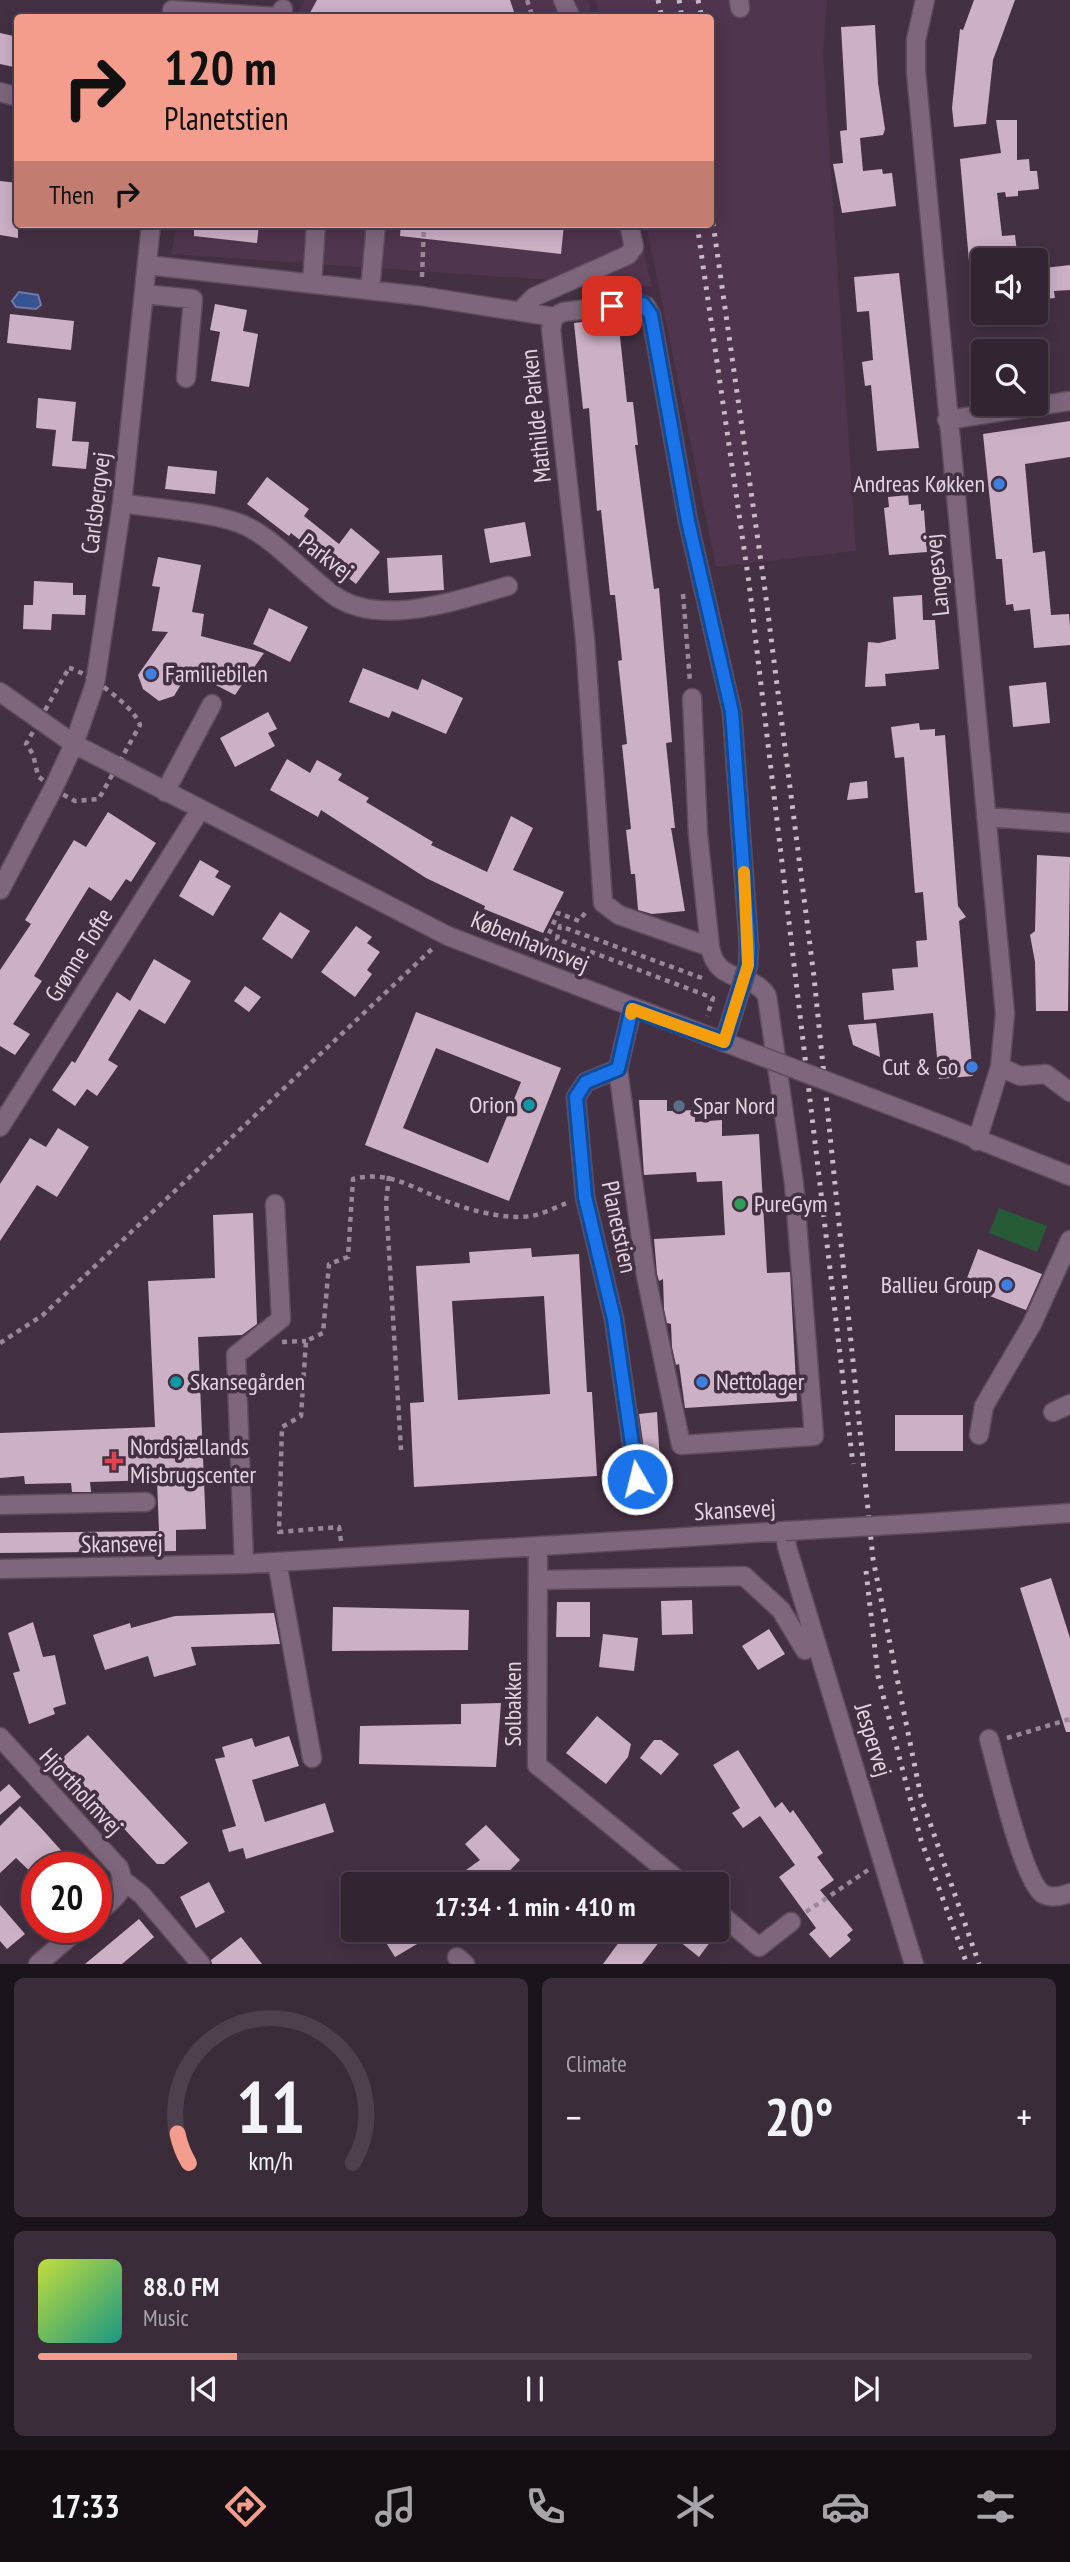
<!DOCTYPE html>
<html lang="en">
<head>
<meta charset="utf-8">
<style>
  :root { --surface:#332432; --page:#3b2c3a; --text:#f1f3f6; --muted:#a9a4ac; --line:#4e414d; --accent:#f49d8c }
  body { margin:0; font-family:"PT Sans Narrow",sans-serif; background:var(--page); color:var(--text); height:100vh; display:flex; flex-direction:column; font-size:26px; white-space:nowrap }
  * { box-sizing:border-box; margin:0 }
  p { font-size:23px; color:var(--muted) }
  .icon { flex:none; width:38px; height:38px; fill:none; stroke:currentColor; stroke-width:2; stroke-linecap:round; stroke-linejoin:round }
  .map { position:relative; height:1964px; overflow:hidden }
  .side { display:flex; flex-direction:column; gap:14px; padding:14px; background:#1c141c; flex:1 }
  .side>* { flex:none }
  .guide { position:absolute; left:14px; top:14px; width:700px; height:214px; border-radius:7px; box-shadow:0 4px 18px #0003,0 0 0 2px var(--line); background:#f49d8c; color:#111; overflow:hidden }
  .controls { position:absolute; left:971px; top:248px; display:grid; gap:14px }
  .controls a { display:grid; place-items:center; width:77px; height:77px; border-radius:7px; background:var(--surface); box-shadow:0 4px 18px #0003,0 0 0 2px var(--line); font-size:35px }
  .speed { position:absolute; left:21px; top:1852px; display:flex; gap:14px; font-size:35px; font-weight:700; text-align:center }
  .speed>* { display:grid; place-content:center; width:91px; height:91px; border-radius:50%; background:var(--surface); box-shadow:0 4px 18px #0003,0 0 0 2px var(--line); line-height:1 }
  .speed .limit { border:10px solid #d22; background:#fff; color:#111 }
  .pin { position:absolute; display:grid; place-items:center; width:60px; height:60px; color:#fff; margin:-30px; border-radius:14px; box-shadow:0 4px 10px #0006 }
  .me { position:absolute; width:77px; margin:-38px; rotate:352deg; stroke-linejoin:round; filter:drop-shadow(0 0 5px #0008) }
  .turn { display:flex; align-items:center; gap:24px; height:147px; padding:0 35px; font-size:32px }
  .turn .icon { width:91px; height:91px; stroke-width:2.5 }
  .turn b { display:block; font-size:49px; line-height:60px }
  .then { display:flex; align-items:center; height:66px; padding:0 35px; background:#0003; gap:14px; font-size:26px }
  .big { font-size:52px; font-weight:600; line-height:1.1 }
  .side .widget { flex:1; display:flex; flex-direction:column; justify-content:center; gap:10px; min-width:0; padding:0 24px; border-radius:10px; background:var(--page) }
  .side .dial { align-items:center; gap:0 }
  .dial svg { height:182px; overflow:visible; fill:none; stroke:var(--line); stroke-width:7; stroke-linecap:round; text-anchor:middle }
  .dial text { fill:var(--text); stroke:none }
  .song { display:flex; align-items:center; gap:21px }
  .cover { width:84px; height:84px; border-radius:10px; background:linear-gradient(135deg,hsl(70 70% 55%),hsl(170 70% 35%)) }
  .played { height:7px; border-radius:4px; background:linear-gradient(90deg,var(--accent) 20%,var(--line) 20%) }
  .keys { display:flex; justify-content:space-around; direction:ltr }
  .heat { display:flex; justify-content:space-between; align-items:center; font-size:38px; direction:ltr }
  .side .tiles { flex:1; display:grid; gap:14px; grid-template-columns:1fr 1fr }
  .widget:last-child { grid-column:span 2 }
  .trip { position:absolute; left:341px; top:1872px; width:388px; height:70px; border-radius:7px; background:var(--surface); box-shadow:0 4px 18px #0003,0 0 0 2px var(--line); font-weight:600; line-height:70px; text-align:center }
  .dock { display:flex; height:112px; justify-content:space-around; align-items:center; background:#140e14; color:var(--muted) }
  .dock .icon { width:49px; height:49px }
  .dock .active { color:var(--accent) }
  .dock b { font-size:32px; color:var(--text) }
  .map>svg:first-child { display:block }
</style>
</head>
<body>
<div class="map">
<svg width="1070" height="1964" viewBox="0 0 1070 1964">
  <rect width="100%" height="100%" fill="#443043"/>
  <path fill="#4f354e" d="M305,0H588L594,17L294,18Z
    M595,0H827L823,53L856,551L716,567L646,224H710V18L600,17Z
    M177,224H637L652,287L171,254Z"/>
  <path fill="#275b38" d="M999,1208L1047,1226L1037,1252L989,1233Z"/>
  <path fill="#365392" stroke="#6a7aaa" stroke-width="2" d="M19,292L38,295L41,305L36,309L16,307L12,301Z"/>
  <path fill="#ccb0c6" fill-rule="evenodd" d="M317,0H510L516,18H307Z
    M974,0H1015L993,60L986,124L954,127L952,108L960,29L963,30Z
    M875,25L878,83L885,129L883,135L860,138L863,171L882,169L883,174L892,173L896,206L842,213L833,164L843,163L840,131L847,130L841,27Z
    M0,33L18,37V68L0,64Z
    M996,120H1017V160L1029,159L1030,171H1037L1039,189L1018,191V196L1006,197L1005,192L997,193L1002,236L1015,235L1018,261H969L960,159L1001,153Z
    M0,181L18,183V238L0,235Z
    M194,224H259L257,243L194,236Z
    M401,224H564L561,254L400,236Z
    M1070,265V290L1054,291L1055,298L1036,300V269Z
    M899,273L919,448L877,451L871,385L865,386L862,362L873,360L869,311L857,312L854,277Z
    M215,304L247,310L243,331L258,334L249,387L211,381L220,332L210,330Z
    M10,314L74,321L71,350L7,343Z
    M618,318L627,402H633L638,445H635L654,589L659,588L672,742L666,743L675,828H671L685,911L652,914L638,910L635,874H631L626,830L631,829L622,745L627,744L618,661L622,660L615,595H610L601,510L597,511L589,408L583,409L574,323Z
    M38,398L76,402L72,441L89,442L86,469L52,466L56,430L36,428Z
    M1070,421V457L1025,464L1033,553L1045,551L1051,615L1069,614L1070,627V645L1034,648L1030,609L1014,611L1013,604L1006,605L1002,559H996L983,434Z
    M168,466L217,471L215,494L165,489Z
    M267,477L309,509L304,516L339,544L351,528L380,552L356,584L291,533L289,536L247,504Z
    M908,495L909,505L921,504V511L924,510L927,552L889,555L884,508L889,507L888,497Z
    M525,522L531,556L490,563L484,529Z
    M442,555L444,590L389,593L387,558Z
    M158,557L201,565L192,612L204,614L201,636L264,653L235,695L189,671L174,696L159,701L143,689L138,675L168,632L152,631L160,587L152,586Z
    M34,581L73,583V595H86L85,615L52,614L51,630L23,629L24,605H33Z
    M922,595L923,620H935L939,669L885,674L886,686L865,687L868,642L879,643L896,639L893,597Z
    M269,608L308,627L290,662L253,644Z
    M363,668L418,690L422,679L463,698L446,734L392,711L389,718L349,702Z
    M1046,682L1050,723L1013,727L1009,686Z
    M268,712L277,729L268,733L275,746L235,767L220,738Z
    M919,723L920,730L935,729V736L945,735L958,906L966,917L959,921L973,1076L939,1079L933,1013L864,1020L862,993L894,990L892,969L918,967L916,941L927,940L923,892L915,893L904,757L895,758L891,727Z
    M287,759L310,773L317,760L342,774L338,780L369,798L366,802L433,842L431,845L487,872L511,816L533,828L513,870L564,892L543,933L484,909L485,906L426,878L321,810L318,817L270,790Z
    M867,781L868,798L847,800L850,783Z
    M108,812L156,843L131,882L126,879L111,901L89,887L34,976L42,981L13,1024L30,1034L15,1055L0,1046V970L31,924L25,920L74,840L86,847Z
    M1037,855L1070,857L1068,1011H1036L1035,962L1030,935L1035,931Z
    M200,860L219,871L215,877L231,886L213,916L179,896Z
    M280,912L310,931L292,959L262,939Z
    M356,926L372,937L367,943L380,952L367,970L372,974L355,997L321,972Z
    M154,959L191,981L165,1024L139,1009L108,1060L118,1066L97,1096L87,1089L75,1106L52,1090L72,1061L75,1063L117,992L130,1001Z
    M245,986L261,997L249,1012L234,1001Z
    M416,1012L561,1068L509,1201L365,1145ZM436,1048L521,1082L488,1163L403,1128Z
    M876,1023L880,1057L853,1045L848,1025Z
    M639,1100H667V1111L695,1110V1122L722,1120V1136L759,1134L767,1273L790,1272L797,1401L685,1408L679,1364L676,1365L672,1347L671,1324L667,1323L664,1309L663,1279L659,1281L657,1274L654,1239L725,1235L722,1181L697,1182L696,1172L644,1175Z
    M58,1128L89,1147L57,1197L37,1185L0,1241V1184L30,1138L46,1147Z
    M253,1213L257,1324L242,1335L198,1337L206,1529L176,1530V1551L0,1553V1533L159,1531L157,1480L90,1482L91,1492H72L71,1483L25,1484L24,1476L0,1478V1433L155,1427L148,1281L215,1278L213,1215Z
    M531,1248L532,1257L579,1254L587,1392H592L597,1476L414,1487L410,1403L424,1402L416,1266L470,1263L469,1252ZM544,1296L550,1394L458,1400L452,1301Z
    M978,1249L1042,1274L1026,1310L964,1286Z
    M657,1412L662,1497L644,1498L643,1488L648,1477L639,1414Z
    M895,1415H963V1451H895Z
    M1051,1578L1070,1638V1732H1066L1020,1588Z
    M692,1600L693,1634L662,1635L661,1601Z
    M557,1602H590V1637H556Z
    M333,1607L469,1610L468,1650L332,1651Z
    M274,1613L280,1644L191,1647L196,1665L154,1677L148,1656L105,1670L93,1635L130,1623L131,1628L175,1616Z
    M33,1622L43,1657L55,1655L66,1704L53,1708L55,1714L29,1724L13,1673L20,1671L8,1633Z
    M769,1629L785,1654L758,1670L742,1646Z
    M603,1634L638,1638L634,1671L599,1667Z
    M501,1703L496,1767L359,1764L360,1726L461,1724V1704Z
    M597,1716L631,1744L628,1757L606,1784L566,1753Z
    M88,1735L188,1843L164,1864H157L60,1760Z
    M289,1736L299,1766L252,1780L265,1822L325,1803L334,1832L246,1859L243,1848L229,1852L222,1830L236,1826L215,1759L225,1757L222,1747L252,1738L255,1747Z
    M654,1740H661L679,1754L661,1775L640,1758Z
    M738,1750L775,1808L782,1802L790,1813L793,1810L823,1853L817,1857L834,1880L820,1890L853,1930L847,1935L851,1940L830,1958L809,1934L816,1928L779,1877L795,1865L760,1816L743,1828L732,1813L740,1808L713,1765Z
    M9,1784L21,1797L0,1815V1792Z
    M20,1806L41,1828L76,1867H37V1878L16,1858L0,1873V1826Z
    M486,1825L520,1860L496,1885H445L480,1860L465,1844Z
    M209,1882L225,1912L196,1928L180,1897Z
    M0,1905L25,1934L7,1949L0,1941Z
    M139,1919L154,1937L122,1964H85Z
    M378,1930H441L395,1957Z
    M628,1930H646L660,1941L642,1964H603Z
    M665,1930H697L711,1941L699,1957Z
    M241,1937L262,1964H212L211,1960Z"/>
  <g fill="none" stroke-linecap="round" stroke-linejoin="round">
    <g stroke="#5e4c5d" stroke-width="21">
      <path id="minor" d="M563,0L571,18
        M739,0L740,8
        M925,0L916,40V72L1005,1014L1000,1067L977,1141
        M172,10L277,17L283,9
        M0,92L18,97
        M147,265L421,296L554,317
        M312,284L316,224
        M370,290L376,224
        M144,294L193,299L186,378
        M521,310L534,297L628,255L634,247L629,224
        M947,420L1070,401
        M122,503C155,509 219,512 248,527C277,542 305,574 332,594C378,629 458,600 508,586
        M0,692L74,744L448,936L724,1042
        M692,698L698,834L710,947L619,915L603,903L585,639L551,329L554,317L563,312L636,303L646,306L651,315L688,521L732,712L749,946
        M165,792L212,704
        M986,817L1070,823
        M0,890L53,789L74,744L95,684L122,503L151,224
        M632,1009L618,1069L586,1082L576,1097L585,1197L614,1319L637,1479
        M1000,1067L1020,1076L1046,1074L1070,1092
        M618,1069L646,1276L681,1445L814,1436L794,1184L767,996C753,971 717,986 710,947
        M0,1127L200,810
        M947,1127L1070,1176
        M1053,1412L1070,1404
        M979,1435L984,1406L1032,1324L1070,1240
        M0,1505L146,1502
        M927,1523L1070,1513
        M538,1546L537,1765L684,1885
        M277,1562L312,1758
        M244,1564L236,1355L281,1319L275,1204
        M0,1569L244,1564L785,1531L787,1547L914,1964
        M538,1580L744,1576L781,1610L805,1650
        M0,1737L119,1868C128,1892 114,1899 96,1914
        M989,1739C997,1767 1023,1881 1043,1894C1052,1899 1062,1896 1070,1893
        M124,1881L142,1895L201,1964
        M718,1912L759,1947L791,1922
        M457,1957L465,1964
        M38,1964L81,1927"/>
    </g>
    <path stroke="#998998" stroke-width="4.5" stroke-dasharray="5 5" stroke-linecap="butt" d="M527,0L533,18
      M422,277L424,224
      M683,594L690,682
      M69,668C87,672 135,707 140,725L101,795L99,799L75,801L53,789L38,776L33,754L26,744Z
      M541,952L558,913L579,921L588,909
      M702,978L560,926L557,939L713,998L707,1016
      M389,1176L386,1202L401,1450
      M282,1342L306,1341
      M0,1343L43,1315L433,948
      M341,1541L339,1527L279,1532L282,1427L301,1416L306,1341L323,1333L329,1264L348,1257L353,1179C389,1170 413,1188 446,1201C469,1210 506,1220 531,1216C543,1214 556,1207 567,1203
      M1007,1738L1070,1719
      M806,1912L868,1870"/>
    <use href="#minor" stroke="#7e677d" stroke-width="18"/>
    <path stroke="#c8bac7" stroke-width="5" stroke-dasharray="3.5 7" stroke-linecap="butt" d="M658,0L662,18
      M679,0L682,18
      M698,0L702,18
      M710,202L765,590L814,977L873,1559L921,1797L979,1964
      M697,224L749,583L853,1464
      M866,1571L878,1676L921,1840L967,1964"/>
    <g stroke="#5e4c5d" stroke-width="21" stroke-linecap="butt">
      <path id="minor-bridge" d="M749,946L748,965L724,1042L947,1127
        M785,1531L927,1523"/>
    </g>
    <use href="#minor-bridge" stroke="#7e677d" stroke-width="18"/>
  </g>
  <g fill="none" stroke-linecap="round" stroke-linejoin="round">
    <g stroke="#114b97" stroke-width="18">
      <path id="route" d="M612,306L643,304L651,315L688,521L732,712L749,946L748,965L724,1042L632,1009L618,1069L586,1082L576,1097L585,1197L614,1319L637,1479"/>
    </g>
    <use href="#route" stroke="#1a73e8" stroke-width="12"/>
    <path stroke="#f59e0b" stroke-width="12" d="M631,1014L632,1009L724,1042L748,965L744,872"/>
  </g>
  <g fill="#3f7fe0" stroke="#443043" stroke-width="2.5">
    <circle cx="999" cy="484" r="7"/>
    <circle cx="151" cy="674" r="7"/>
    <circle cx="972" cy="1067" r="7"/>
    <circle cx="1007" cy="1285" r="7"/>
    <circle cx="702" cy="1382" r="7"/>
  </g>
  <g fill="#0f9aa8" stroke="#443043" stroke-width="2.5">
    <circle cx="529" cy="1105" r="7"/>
    <circle cx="176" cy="1382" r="7"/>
  </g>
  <circle fill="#5c6f8a" stroke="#443043" stroke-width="2.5" cx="679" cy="1106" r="7"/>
  <circle fill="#2e9e5b" stroke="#443043" stroke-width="2.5" cx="740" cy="1204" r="7"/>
  <path fill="#e0444e" stroke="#443043" stroke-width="2.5" d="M110.5 1450.5h7v7h7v7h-7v7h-7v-7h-7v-7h7z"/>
  <g text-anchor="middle" stroke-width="7" stroke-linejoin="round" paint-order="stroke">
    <g font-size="24" fill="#e2d5e1" stroke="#443043">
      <text transform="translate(536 416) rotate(-96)" y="8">Mathilde Parken</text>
      <text transform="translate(96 503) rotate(-83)" y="8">Carlsbergvej</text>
      <text transform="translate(326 557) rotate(37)" y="8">Parkvej</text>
      <text transform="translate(937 575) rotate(-96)" y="8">Langesvej</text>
      <text transform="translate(530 942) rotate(22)" y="8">Københavnsvej</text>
      <text transform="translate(79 955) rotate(-58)" y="8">Grønne Tofte</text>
      <text transform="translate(619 1227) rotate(78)" y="8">Planetstien</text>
      <text transform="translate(735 1510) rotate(-3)" y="8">Skansevej</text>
      <text transform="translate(122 1544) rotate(-1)" y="8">Skansevej</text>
      <text transform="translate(513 1704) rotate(-90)" y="8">Solbakken</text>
      <text transform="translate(873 1740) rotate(73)" y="8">Jespervej</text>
      <text transform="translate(81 1792) rotate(47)" y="8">Hjortholmvej</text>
    </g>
    <g font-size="24" fill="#e2d5e1" stroke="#443043" text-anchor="start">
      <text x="985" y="492" text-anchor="end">Andreas Køkken</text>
      <text x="165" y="682">Familiebilen</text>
      <text x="958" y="1075" text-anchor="end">Cut &amp; Go</text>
      <text x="515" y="1113" text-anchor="end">Orion</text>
      <text x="693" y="1114">Spar Nord</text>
      <text x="754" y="1212">PureGym</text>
      <text x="993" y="1293" text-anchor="end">Ballieu Group</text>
      <text x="190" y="1390">Skansegården</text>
      <text x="716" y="1390">Nettolager</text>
      <text x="130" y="1455">Nordsjællands<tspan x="130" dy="28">Misbrugscenter</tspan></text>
    </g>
  </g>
</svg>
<div class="controls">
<a><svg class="icon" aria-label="sound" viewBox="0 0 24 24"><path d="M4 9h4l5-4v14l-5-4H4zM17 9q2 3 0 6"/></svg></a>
<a><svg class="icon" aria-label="search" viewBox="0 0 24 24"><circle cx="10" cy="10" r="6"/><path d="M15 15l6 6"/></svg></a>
</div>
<div class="speed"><div class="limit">20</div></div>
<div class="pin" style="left:612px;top:306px;background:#d93025"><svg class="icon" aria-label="arrive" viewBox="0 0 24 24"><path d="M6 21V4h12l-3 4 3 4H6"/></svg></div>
<svg class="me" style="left:637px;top:1479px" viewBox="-20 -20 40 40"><circle r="17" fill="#1a73e8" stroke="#fff" stroke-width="3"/><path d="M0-11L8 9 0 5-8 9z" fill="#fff"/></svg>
<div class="trip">17:34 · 1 min · 410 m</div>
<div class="guide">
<div class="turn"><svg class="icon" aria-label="right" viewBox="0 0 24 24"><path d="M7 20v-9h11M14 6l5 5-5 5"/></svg><div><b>120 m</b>Planetstien</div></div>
<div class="then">Then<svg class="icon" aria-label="right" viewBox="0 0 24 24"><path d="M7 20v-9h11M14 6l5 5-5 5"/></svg></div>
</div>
</div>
<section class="side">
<div class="tiles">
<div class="widget dial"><svg viewBox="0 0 100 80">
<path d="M14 69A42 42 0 1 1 86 69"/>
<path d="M14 69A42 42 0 0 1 9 56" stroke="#f49d8c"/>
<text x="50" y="56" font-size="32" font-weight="700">11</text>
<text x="50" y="72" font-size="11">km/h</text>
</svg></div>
<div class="widget"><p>Climate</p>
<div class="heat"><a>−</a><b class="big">20°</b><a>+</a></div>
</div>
<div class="widget">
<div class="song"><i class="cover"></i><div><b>88.0 FM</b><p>Music</p></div></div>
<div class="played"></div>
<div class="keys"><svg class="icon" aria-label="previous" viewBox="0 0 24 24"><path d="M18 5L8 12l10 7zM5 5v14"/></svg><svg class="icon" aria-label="pause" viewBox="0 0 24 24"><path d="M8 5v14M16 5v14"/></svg><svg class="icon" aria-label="next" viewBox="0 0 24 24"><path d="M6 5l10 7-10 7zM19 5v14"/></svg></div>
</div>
</div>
</section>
<nav class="dock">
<b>17:33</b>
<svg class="icon active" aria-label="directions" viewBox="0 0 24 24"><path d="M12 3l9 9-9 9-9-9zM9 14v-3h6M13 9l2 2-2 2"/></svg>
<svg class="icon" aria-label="music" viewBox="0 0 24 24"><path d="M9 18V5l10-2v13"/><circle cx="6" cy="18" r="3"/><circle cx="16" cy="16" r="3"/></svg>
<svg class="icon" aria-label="phone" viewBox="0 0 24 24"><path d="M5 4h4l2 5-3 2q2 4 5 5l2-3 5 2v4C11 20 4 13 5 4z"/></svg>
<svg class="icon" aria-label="climate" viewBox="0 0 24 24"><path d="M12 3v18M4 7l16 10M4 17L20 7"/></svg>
<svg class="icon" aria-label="car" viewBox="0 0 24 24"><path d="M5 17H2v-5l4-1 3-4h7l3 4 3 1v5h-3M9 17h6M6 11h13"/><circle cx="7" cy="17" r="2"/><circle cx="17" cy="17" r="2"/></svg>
<svg class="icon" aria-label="filters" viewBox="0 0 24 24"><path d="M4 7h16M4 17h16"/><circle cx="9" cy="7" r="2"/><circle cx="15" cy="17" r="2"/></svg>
</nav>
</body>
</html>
